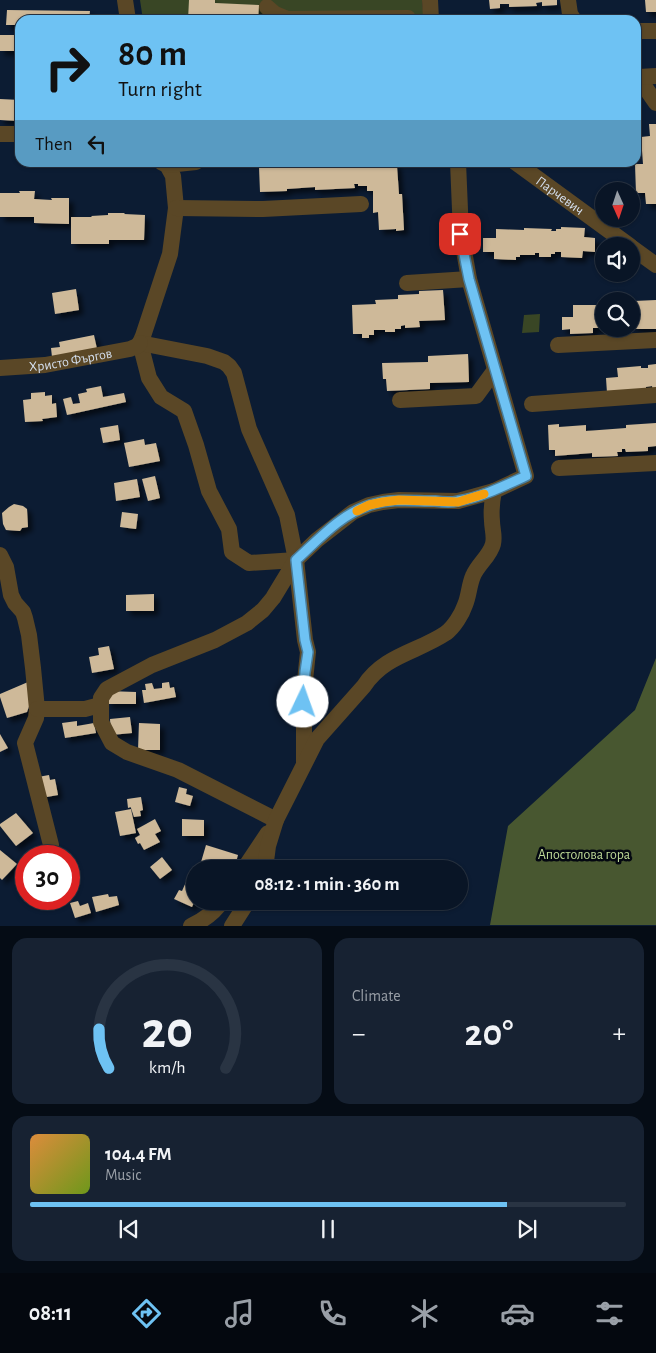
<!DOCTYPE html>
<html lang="en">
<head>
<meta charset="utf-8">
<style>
  :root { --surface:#091526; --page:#172232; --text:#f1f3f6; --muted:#999fa7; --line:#293443; --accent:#6ec2f3 }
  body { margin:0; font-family:"Alegreya Sans",sans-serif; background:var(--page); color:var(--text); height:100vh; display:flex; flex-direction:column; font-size:19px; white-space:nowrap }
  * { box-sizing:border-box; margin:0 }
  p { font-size:16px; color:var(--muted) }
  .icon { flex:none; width:28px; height:28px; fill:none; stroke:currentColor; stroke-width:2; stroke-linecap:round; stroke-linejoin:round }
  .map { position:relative; height:926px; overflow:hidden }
  .sheet { display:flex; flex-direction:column; gap:12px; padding:12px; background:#050c15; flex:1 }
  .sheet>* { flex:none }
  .guide { position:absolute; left:15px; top:15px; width:626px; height:152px; border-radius:15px; box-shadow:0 1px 4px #0004,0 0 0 1px var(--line); background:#6ec2f3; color:#111; overflow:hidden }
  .needle { width:32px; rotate:177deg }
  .buttons { position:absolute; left:595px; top:182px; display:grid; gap:10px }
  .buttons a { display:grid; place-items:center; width:45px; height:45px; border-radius:50%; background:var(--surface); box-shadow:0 1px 4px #0004,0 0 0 1px var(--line); font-size:25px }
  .speed { position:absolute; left:15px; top:845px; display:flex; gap:10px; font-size:25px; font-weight:700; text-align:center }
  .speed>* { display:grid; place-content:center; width:65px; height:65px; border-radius:50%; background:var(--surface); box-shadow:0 1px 4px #0004,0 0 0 1px var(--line); line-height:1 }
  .speed .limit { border:8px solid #d22; background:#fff; color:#111 }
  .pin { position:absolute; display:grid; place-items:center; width:42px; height:42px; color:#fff; margin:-21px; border-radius:10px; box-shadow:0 2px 8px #0006 }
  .me { position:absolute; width:55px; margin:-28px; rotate:3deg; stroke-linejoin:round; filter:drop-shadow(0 0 4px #0008) }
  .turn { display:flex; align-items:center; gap:18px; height:105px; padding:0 20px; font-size:22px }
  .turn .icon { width:65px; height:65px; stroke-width:2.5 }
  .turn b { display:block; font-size:35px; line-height:42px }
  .then { display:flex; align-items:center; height:48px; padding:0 20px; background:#0003; gap:10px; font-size:19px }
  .big { font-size:38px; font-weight:700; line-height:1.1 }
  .sheet .card { flex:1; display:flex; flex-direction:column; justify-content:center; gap:8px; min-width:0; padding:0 18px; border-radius:15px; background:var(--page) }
  .sheet .dial { align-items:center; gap:0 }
  .dial svg { height:130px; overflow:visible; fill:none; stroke:var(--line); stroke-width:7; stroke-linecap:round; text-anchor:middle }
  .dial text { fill:var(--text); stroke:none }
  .song { display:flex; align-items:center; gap:15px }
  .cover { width:60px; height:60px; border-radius:8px; background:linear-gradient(135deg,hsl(30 70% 55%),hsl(80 70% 35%)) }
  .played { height:5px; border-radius:2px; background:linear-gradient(90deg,var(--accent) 80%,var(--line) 80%) }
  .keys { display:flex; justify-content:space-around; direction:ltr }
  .heat { display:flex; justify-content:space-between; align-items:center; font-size:28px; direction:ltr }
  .sheet .tiles { flex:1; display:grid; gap:12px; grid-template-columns:1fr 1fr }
  .card:last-child { grid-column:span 2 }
  .trip { position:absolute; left:186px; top:860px; width:282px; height:50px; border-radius:25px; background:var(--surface); box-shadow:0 1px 4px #0004,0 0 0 1px var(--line); font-weight:700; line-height:50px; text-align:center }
  .tab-bar { display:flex; height:80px; justify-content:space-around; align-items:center; background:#04080f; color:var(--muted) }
  .tab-bar .icon { width:35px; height:35px }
  .tab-bar .on { color:var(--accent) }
  .tab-bar b { font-size:22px; color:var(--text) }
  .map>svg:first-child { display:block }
</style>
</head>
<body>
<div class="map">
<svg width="656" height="926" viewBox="0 0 656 926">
  <defs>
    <filter id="shadow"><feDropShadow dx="4.5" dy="4.5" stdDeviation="2.5" flood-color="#0009"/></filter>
  </defs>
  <rect width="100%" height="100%" fill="#0c1c33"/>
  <path fill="#394625" d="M140,0H422L424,20H143Z
    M540,314L539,332L522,333L524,315Z"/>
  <path fill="#485730" d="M656,658V925H490L508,826L635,710Z"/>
  <path fill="#ceb999" filter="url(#shadow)" d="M189,0H215V3L259,5L258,20H188Z
    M489,0H557V5L542,6V2L536,3L537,6L509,7V4H500V8L490,9Z
    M645,0H656V12H646Z
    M7,10L90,11L89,20H20V25H6Z
    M0,35H20V51H0Z
    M0,99L20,100V121L0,120Z
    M649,124H656V204H646L645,193H636L635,164H643L641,137L650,136Z
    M281,162H288V164H292V162H393L397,166L399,194H402L404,230L396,231V229L379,230L378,212L373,213V191H367V186H358V184H354L355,188L315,190V187L287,189V191L260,192L259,167L279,166V163Z
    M19,191H35L34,199L52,200L51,198H69V224L34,223V217H0V193H20Z
    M108,213H125L124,214L145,215L144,240H109V244H71V217H92L91,216L108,215Z
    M561,227L585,228L584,237L595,238V252L583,251L582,258L561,257V252H555V254H551V257H539V253H535V255H520V257H516V260L494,259V252H483V238H496V229L524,230V228L552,229L551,231H556V229H561Z
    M76,289L79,310L55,314L52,293Z
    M443,290L445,320L419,321L420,327L405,328V325L401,326V329H395V332H385V330H374V335H369V338H362V334H353L352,305L376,304L375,300L398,299V295L419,294V291Z
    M656,300V329H635L636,327H631V303H634V301Z
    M598,302H604V328H593V333L570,334V329L562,330V317H573V305H598Z
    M603,329H628V330L603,331Z
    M94,335L97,349L52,357L51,348L60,347L59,342Z
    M468,354L469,382L430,383V389L387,391L386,379H383L382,363L428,362V356Z
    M656,364V389L653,390L652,386L646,387V390L607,393L606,378L618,377L617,368L641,366V368H648V365Z
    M101,386L103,397L124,393L126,402L67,415L63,399L71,397L73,404L80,403L78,394L87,392L86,389Z
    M45,392V396L52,395V404L56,403L57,417L42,419L43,421L25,422L23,400L31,399V393Z
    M656,423V446L648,447V451L626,452L625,449H622V452H617L618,456L592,457V453L555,456V450H549L548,425L559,424V427L586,425V431L626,428V425Z
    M118,425L120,440L103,443L100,428Z
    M144,439L145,445L156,443L160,461L129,467L124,443Z
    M155,476L160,498L148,501L142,479Z
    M137,479L140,497L116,501L114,483Z
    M14,504L23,506L27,509L28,527L22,528L20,531L6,530L3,524L2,513L9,507Z
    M122,512L138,514L136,529L120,527Z
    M154,594V611H126V595Z
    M109,646L114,669L92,673L89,657L99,655L98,648Z
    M28,682L31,701L27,712L7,718L0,697V694Z
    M169,682L170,688L174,687L176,697L144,703L142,690H146L145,684L152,683L154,689L162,688V683Z
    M107,691L136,692V704H107Z
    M130,717L132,733L111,735L110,719Z
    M77,721V726L94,723L96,733L65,738L62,723Z
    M139,723L160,724V750H138Z
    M0,734L8,748L0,752Z
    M49,775L50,780L55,779L58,795L41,798L38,777Z
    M179,787L187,789L186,794L193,796L190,806L175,802Z
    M141,797L143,810L140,811L141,816L134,817L130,805L131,807L128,808L127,799Z
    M131,809L136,833L120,836L115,812Z
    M16,813L33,833L16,846L0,826V824Z
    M155,819L161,831L155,834L160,842L144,850L140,843L138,844L135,838L140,835L137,829Z
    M182,819L204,820V836H182Z
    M206,845L238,855L234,869H199Z
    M0,850L17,864L2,880L0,878Z
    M162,857L172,870L160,879L150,867Z
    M186,882L195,886V894L194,897H195V900L192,907L174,899L179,890L182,891Z
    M108,894L109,897L117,896L119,905L96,912L92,897Z
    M78,901L80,906L88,903L91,913L75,918L70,903Z"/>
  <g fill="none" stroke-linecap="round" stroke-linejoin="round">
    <g stroke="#5a4726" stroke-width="16">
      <path d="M125,0L128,20"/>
      <path d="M430,0L431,20"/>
      <path d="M568,0L570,14L574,20"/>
      <path d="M267,7L275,14L287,19L408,18V20"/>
      <path d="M636,31H656"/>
      <path d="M636,74L656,103"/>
      <path d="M639,77L656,76"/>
      <path d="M0,134H20"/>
      <path d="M161,162L167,165L173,176L176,208L170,254L143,336L140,343L149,378L161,397L184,411L196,445L209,491L229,529L232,552L249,563L296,560"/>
      <path id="s1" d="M515,162L630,246"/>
      <path d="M167,165L196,162"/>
      <path d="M176,208L263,209L361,204"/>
      <path d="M631,247L656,265"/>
      <path d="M407,283L469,279"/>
      <path d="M140,343L207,356L224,362L229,366L234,373L249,429L287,515L296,560L305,640L308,652L304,690V762"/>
      <path d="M558,345L656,340"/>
      <path id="s2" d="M0,368L45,365L130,349L137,346L140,343"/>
      <path d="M400,400L476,396L495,370"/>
      <path d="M532,404L656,395"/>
      <path d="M559,468L656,463"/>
      <path d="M0,555L6,567L11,595L15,603L23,612L25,618L29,635L33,668L37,709L36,718L25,743L51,845"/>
      <path d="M37,709H85L100,705"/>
      <path d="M276,820L178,770L127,752L112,743L101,722V698L107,689L152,665L215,640L247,623L263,610L273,598L296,560L317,540L353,512L369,505L383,502L399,500L458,501L494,491"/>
      <path d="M244,869L268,833"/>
      <path d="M265,869L268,846L276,820L317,739L364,686C384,655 418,652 446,633C454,627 462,614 465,605C469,596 469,585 473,576C478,564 490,556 493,544C495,536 492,529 492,521C491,511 492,501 494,491L526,476L469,279L461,234L458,162"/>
      <path d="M191,926C204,920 214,913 222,901"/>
      <path d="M232,926L248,901"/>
    </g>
  </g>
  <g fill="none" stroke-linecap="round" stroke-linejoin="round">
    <g stroke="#487e9e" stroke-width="12">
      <path id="route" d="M303,702L305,672L308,652L305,640L296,560C318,540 341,514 370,505C391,498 413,501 435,501C442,502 450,503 458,501C482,497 504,486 526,476L469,279L460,234"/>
    </g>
    <use href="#route" stroke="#6ec2f3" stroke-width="9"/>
    <path stroke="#f59e0b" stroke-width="9" d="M357,511L369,505L383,502L399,500L458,502L484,494"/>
  </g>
  <g text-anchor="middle" stroke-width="5" stroke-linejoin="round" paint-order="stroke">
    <g font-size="14" fill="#d4dfee" stroke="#030710">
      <text dy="5" stroke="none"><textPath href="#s1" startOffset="56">Парчевич</textPath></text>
      <text dy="5" stroke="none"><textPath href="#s2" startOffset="71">Христо Фъргов</textPath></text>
    </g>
    <g font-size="14" fill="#bfda97" stroke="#030710">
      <text x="584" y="859">Апостолова гора</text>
    </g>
  </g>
</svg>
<div class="buttons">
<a><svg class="needle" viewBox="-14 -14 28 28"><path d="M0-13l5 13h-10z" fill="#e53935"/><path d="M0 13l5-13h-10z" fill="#999fa7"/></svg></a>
<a><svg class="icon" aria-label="sound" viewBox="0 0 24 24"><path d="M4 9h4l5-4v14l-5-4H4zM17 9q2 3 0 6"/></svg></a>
<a><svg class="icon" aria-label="search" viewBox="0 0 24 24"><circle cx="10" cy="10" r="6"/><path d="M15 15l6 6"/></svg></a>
</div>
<div class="speed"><div class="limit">30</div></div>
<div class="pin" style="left:460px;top:234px;background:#d93025"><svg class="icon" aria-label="arrive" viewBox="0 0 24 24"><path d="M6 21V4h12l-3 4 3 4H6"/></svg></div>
<svg class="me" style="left:303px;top:702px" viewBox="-20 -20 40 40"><circle r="19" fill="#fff"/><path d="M0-13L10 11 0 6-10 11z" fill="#6ec2f3"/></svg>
<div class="trip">08:12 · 1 min · 360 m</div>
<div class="guide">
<div class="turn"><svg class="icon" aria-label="right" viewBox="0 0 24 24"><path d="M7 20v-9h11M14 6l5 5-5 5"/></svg><div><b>80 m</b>Turn right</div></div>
<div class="then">Then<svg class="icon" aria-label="left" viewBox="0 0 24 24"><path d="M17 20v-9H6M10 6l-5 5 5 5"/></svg></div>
</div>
</div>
<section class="sheet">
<div class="tiles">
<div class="card dial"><svg viewBox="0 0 100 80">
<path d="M14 69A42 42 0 1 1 86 69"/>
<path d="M14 69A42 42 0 0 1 8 45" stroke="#6ec2f3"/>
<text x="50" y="56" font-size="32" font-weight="700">20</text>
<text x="50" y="72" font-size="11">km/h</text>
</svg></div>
<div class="card"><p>Climate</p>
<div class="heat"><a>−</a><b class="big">20°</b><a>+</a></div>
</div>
<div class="card">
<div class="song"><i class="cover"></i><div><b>104.4 FM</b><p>Music</p></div></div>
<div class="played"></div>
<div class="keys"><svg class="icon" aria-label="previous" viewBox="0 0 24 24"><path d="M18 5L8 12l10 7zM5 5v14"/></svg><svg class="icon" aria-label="pause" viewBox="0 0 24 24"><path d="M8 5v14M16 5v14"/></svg><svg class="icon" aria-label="next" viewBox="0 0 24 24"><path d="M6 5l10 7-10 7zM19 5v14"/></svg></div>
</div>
</div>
</section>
<nav class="tab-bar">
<b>08:11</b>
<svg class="icon on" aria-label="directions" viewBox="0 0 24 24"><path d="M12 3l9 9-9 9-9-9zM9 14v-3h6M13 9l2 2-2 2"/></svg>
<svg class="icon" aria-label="music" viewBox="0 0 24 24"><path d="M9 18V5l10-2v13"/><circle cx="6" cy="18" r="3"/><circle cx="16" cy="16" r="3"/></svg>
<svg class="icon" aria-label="phone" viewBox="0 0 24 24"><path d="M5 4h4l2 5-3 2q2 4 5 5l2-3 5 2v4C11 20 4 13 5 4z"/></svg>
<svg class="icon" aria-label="climate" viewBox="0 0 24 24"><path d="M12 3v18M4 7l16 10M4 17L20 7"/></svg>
<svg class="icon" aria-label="car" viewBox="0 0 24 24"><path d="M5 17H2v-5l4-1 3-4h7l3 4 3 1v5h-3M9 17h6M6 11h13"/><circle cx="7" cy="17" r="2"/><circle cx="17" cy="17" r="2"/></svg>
<svg class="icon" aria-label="filters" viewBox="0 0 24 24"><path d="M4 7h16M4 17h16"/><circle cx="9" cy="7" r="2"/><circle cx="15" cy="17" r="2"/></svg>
</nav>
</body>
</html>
